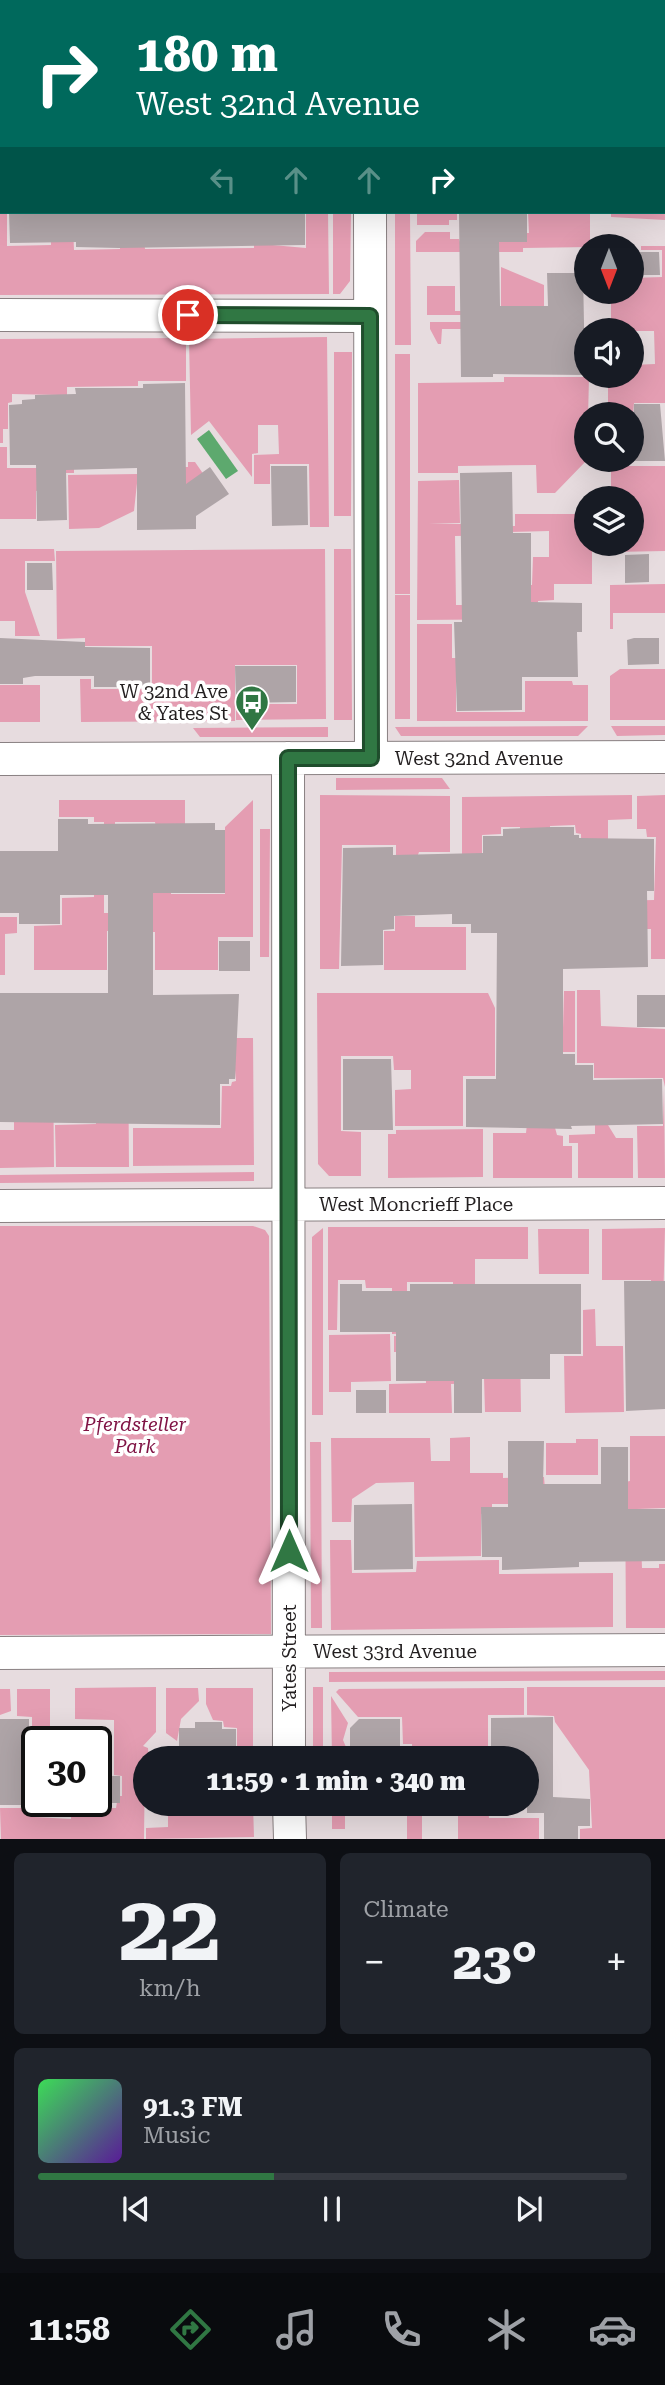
<!DOCTYPE html>
<html lang="en">
<head>
<meta charset="utf-8">
<style>
  :root { --surface:#171b24; --page:#20242c; --text:#f1f3f6; --muted:#9ea1a6; --line:#363941; --accent:#307743 }
  body { margin:0; font-family:"Roboto Serif",serif; background:var(--page); color:var(--text); height:100vh; display:flex; flex-direction:column; font-size:26px; white-space:nowrap }
  * { box-sizing:border-box; margin:0 }
  p { font-size:23px; color:var(--muted) }
  .icon { flex:none; width:38px; height:38px; fill:none; stroke:currentColor; stroke-width:2; stroke-linecap:round; stroke-linejoin:round }
  .map { position:relative; height:1839px; overflow:hidden }
  .sheet { display:flex; flex-direction:column; gap:14px; padding:14px; background:#0d0f14; flex:1 }
  .sheet>* { flex:none }
  .top-card { position:absolute; left:0px; top:0px; width:665px; height:214px; box-shadow:0 7px 28px #0002; background:#00695c; color:#fff; overflow:hidden }
  .needle { width:46px; rotate:180deg }
  .tools { position:absolute; left:574px; top:234px; display:grid; gap:14px }
  .tools a { display:grid; place-items:center; width:70px; height:70px; border-radius:50%; background:var(--surface); box-shadow:0 7px 28px #0002; font-size:35px }
  .speed { position:absolute; left:21px; top:1726px; display:flex; gap:14px; font-size:35px; font-weight:700; text-align:center }
  .speed>* { display:grid; place-content:center; width:91px; height:91px; border-radius:50%; background:var(--surface); box-shadow:0 7px 28px #0002; line-height:1 }
  .speed .limit { border:4px solid #111; border-radius:10px; background:#fff; color:#111 }
  .pin { position:absolute; display:grid; place-items:center; width:60px; height:60px; color:#fff; margin:-30px; border:4px solid #fff; border-radius:50%; box-shadow:0 2px 7px #0007 }
  .me { position:absolute; width:77px; margin:-38px; rotate:0deg; stroke-linejoin:round; filter:drop-shadow(0 0 5px #0008) }
  .turn { display:flex; align-items:center; gap:24px; height:147px; padding:0 21px; font-size:32px }
  .turn .icon { width:91px; height:91px; stroke-width:2.5 }
  .turn b { display:block; font-size:49px; line-height:60px }
  .lanes { display:flex; align-items:center; height:66px; padding:0 21px; background:#0003; justify-content:center; gap:35px; direction:ltr }
  .lanes .off { opacity:.35 }
  .big { font-size:52px; font-weight:800; line-height:1.1 }
  .sheet .card { flex:1; display:flex; flex-direction:column; justify-content:center; gap:10px; min-width:0; padding:0 24px; border-radius:10px; background:var(--page) }
  .sheet .dial { align-items:center; gap:0 }
  .dial b { font-size:91px; line-height:1 }
  .song { display:flex; align-items:center; gap:21px }
  .cover { width:84px; height:84px; border-radius:10px; background:linear-gradient(135deg,hsl(130 70% 55%),hsl(270 70% 35%)) }
  .played { height:7px; border-radius:4px; background:linear-gradient(90deg,var(--accent) 40%,var(--line) 40%) }
  .keys { display:flex; justify-content:space-around; direction:ltr }
  .heat { display:flex; justify-content:space-between; align-items:center; font-size:38px; direction:ltr }
  .sheet .tiles { flex:1; display:grid; gap:14px; grid-template-columns:1fr 1fr }
  .card:last-child { grid-column:span 2 }
  .trip { position:absolute; left:133px; top:1746px; width:406px; height:70px; border-radius:35px; background:var(--surface); box-shadow:0 7px 28px #0002; font-weight:800; line-height:70px; text-align:center }
  .tabs { display:flex; height:112px; justify-content:space-around; align-items:center; background:#090b0e; color:var(--muted) }
  .tabs .icon { width:49px; height:49px }
  .tabs .active { color:var(--accent) }
  .tabs b { font-size:32px; color:var(--text) }
  .map>svg:first-child { display:block }
</style>
</head>
<body>
<div class="map">
<svg width="665" height="1839" viewBox="0 0 665 1839">
  <rect width="100%" height="100%" fill="#e7dcdf"/>
  <path fill="#e49db2" d="M663,46L665,220L611,217V212H663Z
    M50,212L53,222L73,227L74,250L120,249V239H144L145,249L254,248V212H261V244L306,248V212H328L329,294L0,295V213H7V246L51,245Z
    M333,212H351L350,281L340,294H333Z
    M395,212H410L411,345H395Z
    M417,212H457V220H449V225H417Z
    M528,212H590V247L523,248V252H416V241L425,232H450V239H459L460,242H523V233H529Z
    M641,246H665V403H634L633,413L608,414V376H632V365L655,364L654,331H619L611,322V292H632V278L662,277V250H641Z
    M501,267L544,285V313H501Z
    M427,286H455V311H471V315H427Z
    M430,322H492V329H442L441,344H438L430,329Z
    M327,337L329,527H310L309,464H270V484H254V455L279,454L278,425H258V453L252,454V477L209,421L191,435L189,339Z
    M186,338V381H138V386L67,387V434H74V473H66V491H36V519H0V447H7V468H50L58,395L12,394V402L8,403V429H3V443H0V339Z
    M334,352H352L351,516H334Z
    M395,354H410V594H395Z
    M504,377H589L587,460L555,493H537L536,465L458,466V473H418V383L504,382Z
    M188,462H195L220,498L180,502V467H188Z
    M611,466H665V551L612,552L611,544H632V499H611Z
    M138,474L134,511L99,528L69,529L68,475Z
    M459,480L460,523L429,524H505V535L455,536L456,605H495L496,585H532L533,557H549V531L510,532L509,526H515V514H586V544H592V584H554V600L538,601V619L417,620L418,481Z
    M0,549H54L55,561H25V592L40,636H15V621H0Z
    M325,549L326,719L236,720V704H297V665H235V721L81,722L80,679H91V689H152V646H85V638L57,639L56,551Z
    M334,549H351L352,720H334Z
    M665,584V613H613V629H610V585Z
    M395,595H410V719H395Z
    M417,624H452V658H515L456,670V712H525V681H572L573,685H588V721H417Z
    M620,669H665V720H610V676Z
    M0,685H40V722H0Z
    M588,726L578,736H401L395,727Z
    M611,726H665V735L617,736Z
    M328,727V737H200L193,728Z
    M336,778H442L450,789L336,790Z
    M320,795L450,796V852H419L396,913V845H342L339,969H320Z
    M632,795V819L608,820V914L582,895L581,834L576,833L575,825L550,826V834H520V827H501V834L482,835V868L462,893V797Z
    M665,795V959H651V929H612L611,901L654,900L656,837H647L646,829H637V796Z
    M59,800H185V827H156L155,822H115V881H104V822H94V817H59Z
    M253,800V937H218V970H155V932H116L151,890L170,828L171,894H225V827Z
    M260,829H270L269,957H260Z
    M94,882H104V913H115V930L107,931V970H34V926L62,925V898L94,897Z
    M395,916H415V927H466V970H384V931H395Z
    M0,917H17V933L5,934V975H0Z
    M577,990H600L601,1026L665,1029V1087L663,1078H594V1063H577Z
    M564,991H575V1052H542L534,1028H563Z
    M317,993H488L495,1008V1076H463V1126H395V1090L411,1089V1070H394L393,1056H341V1131L361,1132V1176H329L318,1164Z
    M128,1038L129,1167H56L55,1125L96,1124L95,1045Z
    M232,1038H253L254,1165L133,1166V1128H221L222,1086H231L232,1082L236,1081Z
    M53,1058L54,1167L0,1168V1130H14V1118Z
    M595,1080L608,1125L616,1138H633V1178H578V1143H569V1135L595,1134Z
    M664,1088L665,1178H638L637,1126H663Z
    M527,1124H554L557,1135L563,1136V1146H572V1178H493V1133H526Z
    M483,1129V1177L388,1178V1134H396V1130Z
    M254,1172V1181L0,1183V1175Z
    M0,1226H253L265,1230L269,1236L271,1634L0,1635Z
    M328,1227H528V1259H475V1347H454L453,1282H407V1308L414,1333L392,1334V1288H366L365,1280H338L337,1330H328Z
    M323,1228V1415H312V1237Z
    M665,1228L662,1352H652L651,1280H602V1229Z
    M538,1229H589V1274H539Z
    M595,1309L596,1346H623L624,1412L565,1413L564,1356H583V1310Z
    M390,1334L391,1381L351,1382V1392H329V1335Z
    M394,1336H414L481,1383L451,1384L452,1413H389V1384L426,1383L425,1352H394Z
    M520,1342L521,1412H485L484,1378Z
    M630,1436H665V1508L637,1509V1541H641L642,1568H659V1564H665V1628H626L625,1482L630,1481Z
    M470,1437V1473H503V1478L544,1477L547,1513L523,1504H492V1513L481,1514V1556L415,1557L414,1482L376,1483L352,1499L351,1522H332L331,1438H430L431,1461H450V1438Z
    M576,1439H598V1475H546V1443H576Z
    M310,1442H321L322,1628H311Z
    M330,1540H351L352,1573L416,1572L417,1561L499,1560V1574L613,1573V1627L331,1630Z
    M665,1671V1680L329,1682V1672Z
    M156,1687V1732L143,1746L148,1748L149,1759H145L144,1839H1L0,1808H29L30,1795H33L34,1817L71,1819V1808H116L118,1796H122V1776L114,1775V1720L75,1719V1688Z
    M313,1687H323V1759H313Z
    M527,1687H665V1839H580V1829L592,1828L589,1770L555,1722L554,1716L527,1715Z
    M166,1688H198L199,1701L181,1719L177,1741L166,1733Z
    M206,1688H253V1759H237V1728L224,1727L223,1721L213,1720L206,1704Z
    M524,1688V1715H488V1759H412V1744H403L402,1717H358L336,1692L339,1689Z
    M0,1689H10L11,1711L0,1715Z
    M17,1689H50V1741H37L36,1779L35,1729L32,1728V1717L17,1716Z
    M331,1696L348,1723L343,1740L351,1759H332Z
    M214,1804H253L254,1837L146,1839V1828L168,1827V1812H177L178,1809H209Z
    M332,1804H345V1829H332Z
    M407,1804H422V1839H407Z
    M458,1804H488L489,1818H539V1839H458Z"/>
  <path fill="#5da96e" d="M209,430L238,471L226,479L197,439Z"/>
  <path fill="#aea4a7" d="M9,212H300L305,213V245L119,248L76,247V242L10,243Z
    M459,212H527V242H499L500,306H548L547,273H583L585,375L493,374V377H461Z
    M635,252H659L660,275H635Z
    M185,383L186,484L210,467L229,494L196,516V529L137,530V468L66,470L67,520L37,521L36,465H10L9,405L22,404V400L35,399V395L76,394L75,388H143V384Z
    M634,404H660L665,461H632Z
    M271,466H307L308,525L272,526Z
    M512,472L513,533H531V602L582,603V632H577L578,677H522V710L457,711L454,622H462L460,473Z
    M649,554V582L625,583V555Z
    M27,563H52L53,590H27Z
    M0,638L85,642V647L150,648V687H94V676H35L23,678V684H0Z
    M634,638H659V664L628,665L627,640Z
    M235,666H296V702L236,703Z
    M58,819H88V824L215,823V830H225V893H153V995L239,994L235,1079H229V1084H220V1125L0,1122V993H108V895H60V924H19V913H0V851H58Z
    M551,827H574V835H579V838L654,839V891H647L648,967L563,969V1054H575V1065H593V1080L662,1079L663,1124L571,1126L572,1129L466,1127V1079H496L497,933H471V924H452V914L394,916V929L383,930V965L341,966L343,848L393,847V855L483,853V836H503V829Z
    M219,941H250V971H219Z
    M637,995H665V1027H637Z
    M343,1059H391L393,1130H343Z
    M624,1281H665V1409L626,1411Z
    M340,1284H362V1291H410V1284H581V1354H550V1379H482V1413H454V1381H396V1332H340Z
    M356,1390H386V1413H356Z
    M508,1441H544L543,1484H601V1447H628V1509H665V1561L579,1562V1567L502,1570V1557H482L481,1507H508Z
    M412,1504L413,1569L354,1570V1505Z
    M553,1717V1797L590,1799V1826H578V1839H544V1813H527V1759H491V1718Z
    M0,1719H29V1731H33L34,1805H0Z
    M359,1719H400V1759H354V1751H350V1728Z
    M195,1722H222V1729H236V1759H179V1728H195Z
    M96,1776H120V1803H96Z"/>
  <g fill="none" stroke-linecap="round" stroke-linejoin="round">
    <g stroke="#898082" stroke-width="34">
      <path id="minor" d="M369,0V2
        M370,212L371,758
        M0,315L370,316
        M288,758L289,1759
        M0,759L665,757
        M0,1206L665,1203
        M0,1653L665,1650
        M289,1804L290,1839"/>
    </g>
    <use href="#minor" stroke="#fff" stroke-width="32"/>
  </g>
  <g fill="none" stroke-linecap="round" stroke-linejoin="round">
    <g stroke="#1f4d2c" stroke-width="18">
      <path id="route" d="M188,315L370,316L371,758H288L289,1551"/>
    </g>
    <use href="#route" stroke="#307743" stroke-width="12"/>
  </g>
  <defs>
    <g id="bus-pin" transform="scale(1.75)"><path d="M0 17L-7.5 6A9.5 9.5 0 1 1 7.5 6Z" fill="#307743" stroke="#fff"/><path d="M-5-6H5V4H4V6H2V4H-2V6H-4V4H-5ZM-3.5-4V0h7V-4ZM-3.5 1.2v1.5H-2V1.2ZM2 1.2v1.5H3.5V1.2Z" fill="#fff"/></g>
  </defs>
  <g fill-rule="evenodd">
    <use href="#bus-pin" x="252" y="702"/>
  </g>
  <g text-anchor="middle" stroke-width="7" stroke-linejoin="round" paint-order="stroke">
    <g font-size="19" fill="#231f20" stroke="#fff" text-anchor="end">
      <text x="228" y="698">W 32nd Ave<tspan x="228" dy="22">&amp; Yates St</tspan></text>
    </g>
    <g font-size="19" fill="#231f20" stroke="#fff">
      <text x="479" y="765">West 32nd Avenue</text>
      <text x="416" y="1211">West Moncrieff Place</text>
      <text x="395" y="1658">West 33rd Avenue</text>
      <text transform="translate(289 1658) rotate(-90)" y="7">Yates Street</text>
    </g>
    <g font-size="19" font-style="italic" fill="#801445" stroke="#fff">
      <text x="135" y="1431">Pferdsteller<tspan x="135" dy="22">Park</tspan></text>
    </g>
  </g>
</svg>
<div class="tools">
<a><svg class="needle" viewBox="-14 -14 28 28"><path d="M0-13l5 13h-10z" fill="#e53935"/><path d="M0 13l5-13h-10z" fill="#9ea1a6"/></svg></a>
<a><svg class="icon" aria-label="sound" viewBox="0 0 24 24"><path d="M4 9h4l5-4v14l-5-4H4zM17 9q2 3 0 6"/></svg></a>
<a><svg class="icon" aria-label="search" viewBox="0 0 24 24"><circle cx="10" cy="10" r="6"/><path d="M15 15l6 6"/></svg></a>
<a><svg class="icon" aria-label="layers" viewBox="0 0 24 24"><path d="M12 4l9 5-9 5-9-5zM3 14l9 5 9-5"/></svg></a>
</div>
<div class="speed"><div class="limit">30</div></div>
<div class="pin" style="left:188px;top:315px;background:#d93025"><svg class="icon" aria-label="arrive" viewBox="0 0 24 24"><path d="M6 21V4h12l-3 4 3 4H6"/></svg></div>
<svg class="me" style="left:289px;top:1551px" viewBox="-20 -20 40 40"><path d="M0-17L14 15 0 8-14 15z" fill="#307743" stroke="#fff" stroke-width="4"/></svg>
<div class="trip">11:59 · 1 min · 340 m</div>
<div class="top-card">
<div class="turn"><svg class="icon" aria-label="right" viewBox="0 0 24 24"><path d="M7 20v-9h11M14 6l5 5-5 5"/></svg><div><b>180 m</b>West 32nd Avenue</div></div>
<div class="lanes"><svg class="icon off" aria-label="left" viewBox="0 0 24 24"><path d="M17 20v-9H6M10 6l-5 5 5 5"/></svg><svg class="icon off" aria-label="ahead" viewBox="0 0 24 24"><path d="M12 20V5M6 11l6-6 6 6"/></svg><svg class="icon off" aria-label="ahead" viewBox="0 0 24 24"><path d="M12 20V5M6 11l6-6 6 6"/></svg><svg class="icon" aria-label="right" viewBox="0 0 24 24"><path d="M7 20v-9h11M14 6l5 5-5 5"/></svg></div>
</div>
</div>
<section class="sheet">
<div class="tiles">
<div class="card dial"><b>22</b><p>km/h</p></div>
<div class="card"><p>Climate</p>
<div class="heat"><a>−</a><b class="big">23°</b><a>+</a></div>
</div>
<div class="card">
<div class="song"><i class="cover"></i><div><b>91.3 FM</b><p>Music</p></div></div>
<div class="played"></div>
<div class="keys"><svg class="icon" aria-label="previous" viewBox="0 0 24 24"><path d="M18 5L8 12l10 7zM5 5v14"/></svg><svg class="icon" aria-label="pause" viewBox="0 0 24 24"><path d="M8 5v14M16 5v14"/></svg><svg class="icon" aria-label="next" viewBox="0 0 24 24"><path d="M6 5l10 7-10 7zM19 5v14"/></svg></div>
</div>
</div>
</section>
<nav class="tabs">
<b>11:58</b>
<svg class="icon active" aria-label="directions" viewBox="0 0 24 24"><path d="M12 3l9 9-9 9-9-9zM9 14v-3h6M13 9l2 2-2 2"/></svg>
<svg class="icon" aria-label="music" viewBox="0 0 24 24"><path d="M9 18V5l10-2v13"/><circle cx="6" cy="18" r="3"/><circle cx="16" cy="16" r="3"/></svg>
<svg class="icon" aria-label="phone" viewBox="0 0 24 24"><path d="M5 4h4l2 5-3 2q2 4 5 5l2-3 5 2v4C11 20 4 13 5 4z"/></svg>
<svg class="icon" aria-label="climate" viewBox="0 0 24 24"><path d="M12 3v18M4 7l16 10M4 17L20 7"/></svg>
<svg class="icon" aria-label="car" viewBox="0 0 24 24"><path d="M5 17H2v-5l4-1 3-4h7l3 4 3 1v5h-3M9 17h6M6 11h13"/><circle cx="7" cy="17" r="2"/><circle cx="17" cy="17" r="2"/></svg>
</nav>
</body>
</html>
